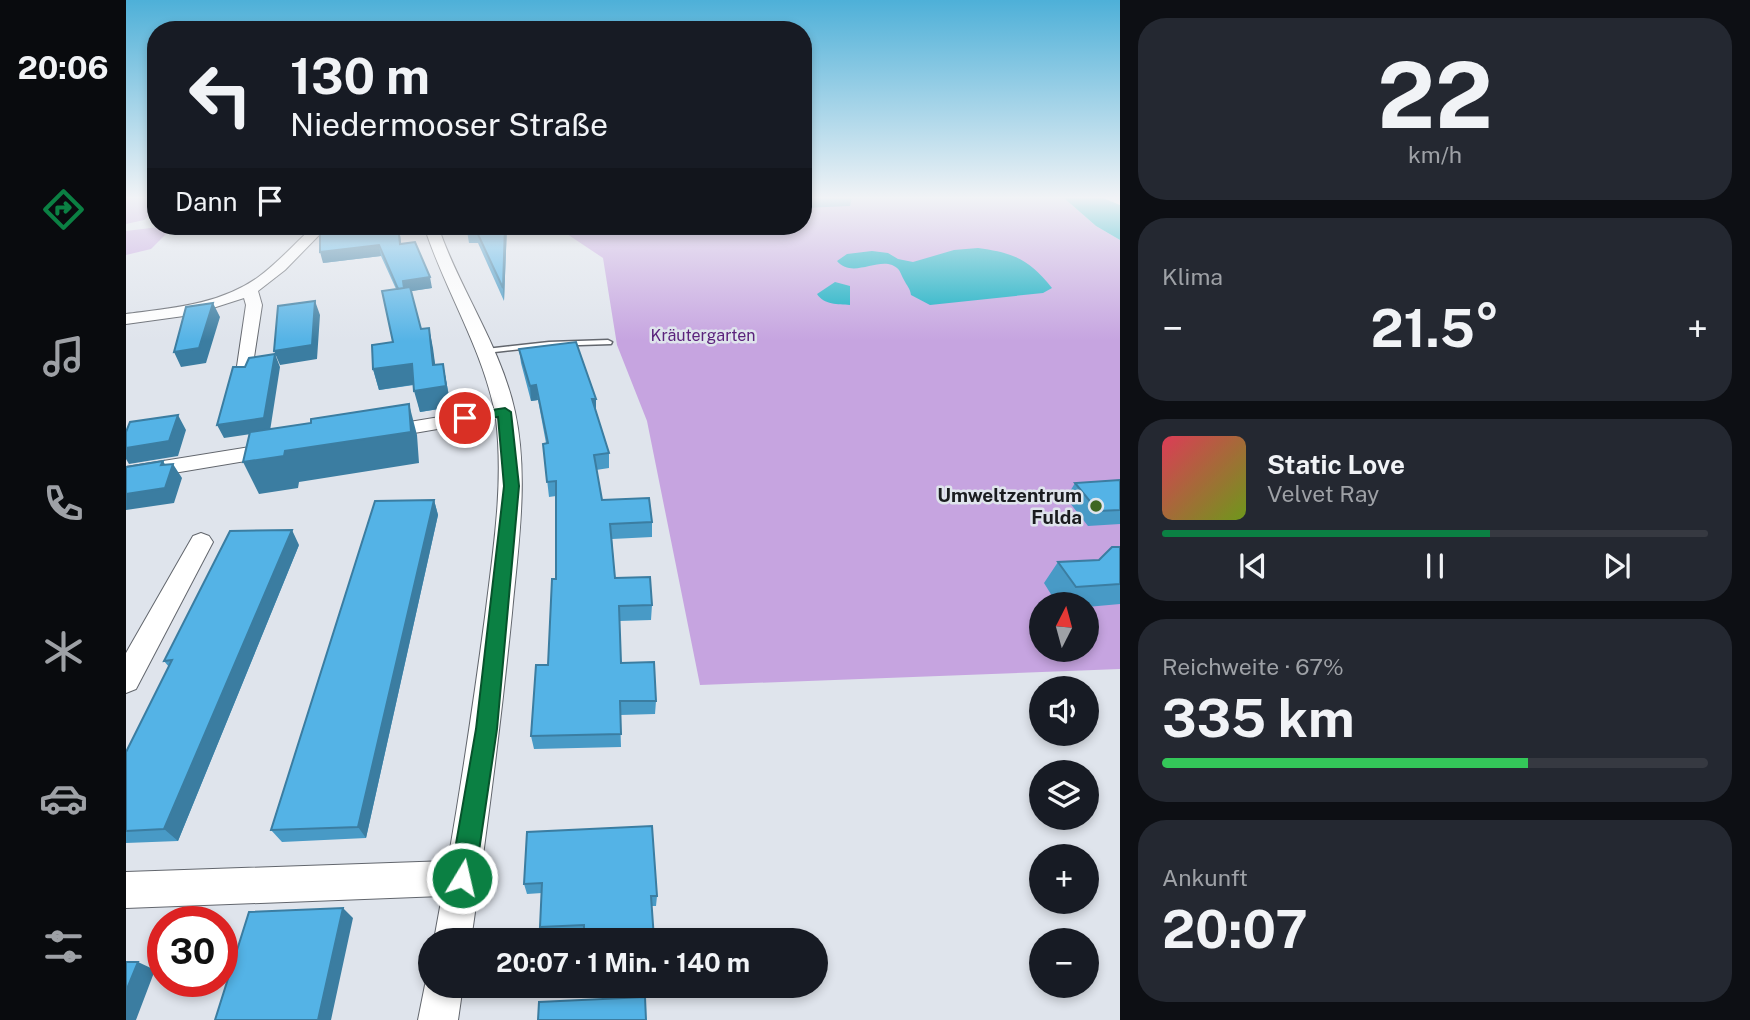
<!DOCTYPE html>
<html lang="de">
<head>
<meta charset="utf-8">
<style>
  :root { --surface:#171b24; --page:#242831; --text:#f1f3f6; --muted:#9ea1a6; --line:#363941; --accent:#0b8043 }
  body { margin:0; font-family:"Public Sans",sans-serif; background:var(--page); color:var(--text); height:100vh; display:flex; flex-direction:column; font-size:26px; white-space:nowrap }
  * { box-sizing:border-box; margin:0 }
  p { font-size:23px; color:var(--muted) }
  .icon { flex:none; width:38px; height:38px; fill:none; stroke:currentColor; stroke-width:2; stroke-linecap:round; stroke-linejoin:round }
  .map { position:relative; flex:1; overflow:hidden }
  .panel { display:flex; flex-direction:column; gap:18px; padding:18px; background:#0d0f14; width:630px }
  .panel>* { flex:none }
  .guide { position:absolute; left:21px; top:21px; width:665px; height:214px; border-radius:28px; box-shadow:0 4px 10px #0003; background:#171b24; color:var(--text); overflow:hidden }
  .needle { width:46px; rotate:6deg }
  .buttons { position:absolute; left:903px; top:592px; display:grid; gap:14px }
  .buttons a { display:grid; place-items:center; width:70px; height:70px; border-radius:50%; background:var(--surface); box-shadow:0 4px 10px #0003; font-size:35px }
  .speed { position:absolute; left:21px; top:906px; display:flex; gap:14px; font-size:35px; font-weight:700; text-align:center }
  .speed>* { display:grid; place-content:center; width:91px; height:91px; border-radius:50%; background:var(--surface); box-shadow:0 4px 10px #0003; line-height:1 }
  .speed .limit { border:10px solid #d22; background:#fff; color:#111 }
  .pin { position:absolute; display:grid; place-items:center; width:60px; height:60px; color:#fff; margin:-30px; border:4px solid #fff; border-radius:50%; box-shadow:0 2px 7px #0007 }
  .me { position:absolute; width:77px; margin:-38px; rotate:9deg; stroke-linejoin:round; filter:drop-shadow(0 0 5px #0008) }
  .turn { display:flex; align-items:center; gap:24px; height:147px; padding:0 28px; font-size:32px }
  .turn .icon { width:91px; height:91px; stroke-width:2.5 }
  .turn b { display:block; font-size:49px; line-height:60px }
  .then { display:flex; align-items:center; height:66px; padding:0 28px; background:#0003; gap:14px; font-size:26px }
  .big { font-size:52px; font-weight:700; line-height:1.1 }
  .panel .card { flex:1; display:flex; flex-direction:column; justify-content:center; gap:10px; min-width:0; padding:0 24px; border-radius:28px; background:var(--page) }
  .panel .dial { align-items:center; gap:0 }
  .dial b { font-size:91px; line-height:1 }
  .song { display:flex; align-items:center; gap:21px }
  .cover { width:84px; height:84px; border-radius:10px; background:linear-gradient(135deg,hsl(350 70% 55%),hsl(80 70% 35%)) }
  .played { height:7px; border-radius:4px; background:linear-gradient(90deg,var(--accent) 60%,var(--line) 60%) }
  .keys { display:flex; justify-content:space-around; direction:ltr }
  .heat { display:flex; justify-content:space-between; align-items:center; font-size:38px; direction:ltr }
  .charge { height:10px; border-radius:5px; background:linear-gradient(90deg,#34c759 67%,var(--line) 0) }
  .trip { position:absolute; left:292px; top:928px; width:410px; height:70px; border-radius:35px; background:var(--surface); box-shadow:0 4px 10px #0003; font-weight:700; line-height:70px; text-align:center }
  main { display:flex; flex:1; min-height:0 }
  .dock { display:flex; flex-direction:column; width:126px; justify-content:space-around; align-items:center; background:#090b0e; color:var(--muted) }
  .dock .icon { width:49px; height:49px }
  .dock .current { color:var(--accent) }
  .dock b { font-size:32px; color:var(--text) }
  .map>svg:first-child { display:block }
</style>
</head>
<body>
<main>
<nav class="dock">
<b>20:06</b>
<svg class="icon current" aria-label="directions" viewBox="0 0 24 24"><path d="M12 3l9 9-9 9-9-9zM9 14v-3h6M13 9l2 2-2 2"/></svg>
<svg class="icon" aria-label="music" viewBox="0 0 24 24"><path d="M9 18V5l10-2v13"/><circle cx="6" cy="18" r="3"/><circle cx="16" cy="16" r="3"/></svg>
<svg class="icon" aria-label="phone" viewBox="0 0 24 24"><path d="M5 4h4l2 5-3 2q2 4 5 5l2-3 5 2v4C11 20 4 13 5 4z"/></svg>
<svg class="icon" aria-label="climate" viewBox="0 0 24 24"><path d="M12 3v18M4 7l16 10M4 17L20 7"/></svg>
<svg class="icon" aria-label="car" viewBox="0 0 24 24"><path d="M5 17H2v-5l4-1 3-4h7l3 4 3 1v5h-3M9 17h6M6 11h13"/><circle cx="7" cy="17" r="2"/><circle cx="17" cy="17" r="2"/></svg>
<svg class="icon" aria-label="filters" viewBox="0 0 24 24"><path d="M4 7h16M4 17h16"/><circle cx="9" cy="7" r="2"/><circle cx="15" cy="17" r="2"/></svg>
</nav>
<div class="map">
<svg width="994" height="1020" viewBox="0 0 994 1020">
  <rect width="100%" height="100%" fill="#dfe4ec"/>
  <path fill="#c6a4e0" fill-rule="evenodd" d="M0,198H27V213L18,220L0,224Z
    M677,198H938L970,226L994,240V669L574,685L521,421L491,345L477,258L429,226H677ZM915,604H961V649H915Z
    M41,226V233L25,249L0,255V231Z"/>
  <path fill="#08aabf" d="M938,198H977L994,205V240L970,226Z
    M852,248C888,253 903,259 926,288L917,293L804,305L785,295C784,288 781,286 778,280C776,277 775,273 773,270C757,252 728,281 711,261L721,254L746,251L762,253L772,259L787,262L828,250Z
    M709,282L724,286V305C712,304 698,305 691,294Z"/>
  <g fill="none" stroke-linecap="round" stroke-linejoin="round">
    <g stroke="#62666d" stroke-width="3">
      <path id="service" d="M482,340L486,342L485,344L423,346L360,353L356,351L360,349L423,342Z"/>
    </g>
    <g stroke="#62666d" stroke-width="2">
      <path id="minor" d="M188,226H202L159,270L132,291L136,305L125,377H113L110,373L120,305L118,298L65,315L0,324V314C45,308 92,305 131,278C152,263 169,243 188,226Z
        M298,226H312C333,289 375,346 389,412C403,477 392,547 386,613C375,722 361,831 345,940H308L316,896L0,908V872L322,861C336,780 348,699 359,617C367,551 378,486 370,419L259,438L252,436L249,432L252,428L259,426L368,408C354,344 318,288 298,226Z
        M149,443L156,445L159,450L156,455L0,481V467Z
        M75,533L83,536L87,542L10,689L0,693V653L67,536Z
        M304,971V985H337L332,1020H292L299,985Z"/>
    </g>
    <use href="#service" fill="#fff" fill-rule="evenodd"/>
    <use href="#minor" fill="#fff" fill-rule="evenodd"/>
  </g>
  <path fill="#489ac6" d="M677,198H726L724,206L677,208Z
    M273,226L275,244L306,288L285,291L295,329L303,328L309,365L317,364L325,407L294,412L288,385L253,390L247,369L267,342L270,289L255,256L197,263Z
    M381,226L378,301L352,243H343L341,231Z
    M393,349L470,412L483,453V468L470,470L476,500L526,522V537L486,539L489,578L526,605L525,620L493,621L495,663L530,701L529,714L494,715L495,747L408,749L405,736L422,665L430,579V496L423,497L417,444L420,443L412,400L405,401L395,363Z
    M994,480V524L962,526L940,498L949,483Z
    M308,500L312,515L240,838L156,842L145,830Z
    M173,545L52,841L0,843V752L43,667L38,661Z
    M994,547V604L961,607V604H931L918,583L932,562L973,560Z
    M401,832L531,896L530,906H526L458,934L417,937L414,927L416,893L401,894L398,884Z"/>
  <path fill="#3b7da1" d="M272,226H273L276,255L274,244Z
    M379,226H381L378,301L377,288Z
    M253,245L255,256L197,263L194,252Z
    M304,277L306,288L280,292L281,303L277,281Z
    M189,301L194,315L191,359L154,365L148,351Z
    M87,303L94,317L80,363L55,367L48,352Z
    M303,328L307,348L312,386L307,365Z
    M149,354L154,367L144,431L98,438L91,425Z
    M286,364L291,384L253,390L247,369Z
    M317,364L325,407L294,412L288,391Z
    M410,385L412,400L405,401L404,386Z
    M466,399H470V413Z
    M283,404L291,435L293,463L173,482L172,488L133,494L117,462L159,451Z
    M52,415L60,430L52,456L3,464L0,459V448Z
    M37,461L44,473L47,464L56,478L48,503L0,510V494L35,465Z
    M308,500L312,515L240,838L232,827Z
    M166,530L173,545L52,841L38,829Z
    M217,908L227,918L205,1020H192Z
    M12,962L29,970L10,1020H0V991Z"/>
  <path fill="#54b3e6" stroke="#3b7da1" stroke-width="2" d="M201,226H272L274,244L289,242L304,277L277,281L278,288L272,289L253,245L194,252V233Z
    M342,226H379L377,288L350,230L341,231Z
    M284,287L295,329L303,328L307,365L317,364L320,386L288,391L286,364L247,369L246,345L267,342L256,291Z
    M189,301L186,345L148,351L152,306Z
    M87,303L73,348L48,352L60,307Z
    M450,342L470,399H466L483,453L468,455L476,500L523,498L526,522L484,524L489,578L524,577L526,605L493,606L495,663L528,662L530,701H494L495,734L405,736L410,665H422L426,579H430V481L421,482L417,444L422,443L410,385L404,386L393,349Z
    M149,354L138,418L91,425L107,367H119L123,358Z
    M283,404L285,432L159,451L158,456L117,462L124,432L185,423V419Z
    M52,415L43,441L0,448V432L4,422Z
    M37,461L35,465L47,464L39,488L0,494V467Z
    M994,480V510L972,511L949,483Z
    M308,500L232,827L145,830L249,501Z
    M166,530L38,829L0,831V752L46,660L38,661L104,531Z
    M986,547H994V584L950,587L932,562L973,560Z
    M526,826L531,896H525L528,939L458,940V925L414,927L416,883L398,884L401,832Z
    M217,908L192,1020H89L123,912Z
    M0,962H12L0,991Z
    M519,997L520,1020H412L413,1002Z"/>
  <linearGradient id="sky" x2="0" y2="1"><stop stop-color="#4eb0d8"/><stop offset="0.58" stop-color="#f1f3f6"/><stop offset="1" stop-color="#f1f3f6" stop-opacity="0"/></linearGradient>
  <rect width="994" height="341" fill="url(#sky)"/>
  <path fill="#0b8043" stroke="#07532c" stroke-width="2" d="M379,408L385,412L393,486L371,729L349,878L345,886L336,890L328,886L324,878L350,729L378,486L372,417L339,423L332,418L339,414Z"/>
  <circle fill="#3e6723" stroke="#dfe4ec" stroke-width="2.5" cx="970" cy="506" r="7"/>
  <g text-anchor="middle" stroke-width="5" stroke-linejoin="round" paint-order="stroke">
    <g font-size="16" fill="#5b237c" stroke="#dfe4ec">
      <text x="577" y="341">Kräutergarten</text>
    </g>
    <g font-size="19" font-weight="bold" fill="#1a1c1f" stroke="#dfe4ec" text-anchor="end">
      <text x="956" y="502">Umweltzentrum<tspan x="956" dy="22">Fulda</tspan></text>
    </g>
  </g>
</svg>
<div class="buttons">
<a><svg class="needle" viewBox="-14 -14 28 28"><path d="M0-13l5 13h-10z" fill="#e53935"/><path d="M0 13l5-13h-10z" fill="#9ea1a6"/></svg></a>
<a><svg class="icon" aria-label="sound" viewBox="0 0 24 24"><path d="M4 9h4l5-4v14l-5-4H4zM17 9q2 3 0 6"/></svg></a>
<a><svg class="icon" aria-label="layers" viewBox="0 0 24 24"><path d="M12 4l9 5-9 5-9-5zM3 14l9 5 9-5"/></svg></a>
<a>+</a>
<a>−</a>
</div>
<div class="speed"><div class="limit">30</div></div>
<div class="pin" style="left:339px;top:418px;background:#d93025"><svg class="icon" aria-label="arrive" viewBox="0 0 24 24"><path d="M6 21V4h12l-3 4 3 4H6"/></svg></div>
<svg class="me" style="left:336px;top:878px" viewBox="-20 -20 40 40"><circle r="17" fill="#0b8043" stroke="#fff" stroke-width="3"/><path d="M0-11L8 9 0 5-8 9z" fill="#fff"/></svg>
<div class="trip">20:07 · 1 Min. · 140 m</div>
<div class="guide">
<div class="turn"><svg class="icon" aria-label="left" viewBox="0 0 24 24"><path d="M17 20v-9H6M10 6l-5 5 5 5"/></svg><div><b>130 m</b>Niedermooser Straße</div></div>
<div class="then">Dann<svg class="icon" aria-label="arrive" viewBox="0 0 24 24"><path d="M6 21V4h12l-3 4 3 4H6"/></svg></div>
</div>
</div>
<section class="panel">
<div class="card dial"><b>22</b><p>km/h</p></div>
<div class="card"><p>Klima</p>
<div class="heat"><a>−</a><b class="big">21.5°</b><a>+</a></div>
</div>
<div class="card">
<div class="song"><i class="cover"></i><div><b>Static Love</b><p>Velvet Ray</p></div></div>
<div class="played"></div>
<div class="keys"><svg class="icon" aria-label="previous" viewBox="0 0 24 24"><path d="M18 5L8 12l10 7zM5 5v14"/></svg><svg class="icon" aria-label="pause" viewBox="0 0 24 24"><path d="M8 5v14M16 5v14"/></svg><svg class="icon" aria-label="next" viewBox="0 0 24 24"><path d="M6 5l10 7-10 7zM19 5v14"/></svg></div>
</div>
<div class="card"><p>Reichweite · 67%</p><b class="big">335 km</b><div class="charge"></div></div>
<div class="card"><p>Ankunft</p><b class="big">20:07</b></div>
</section>
</main>
</body>
</html>
